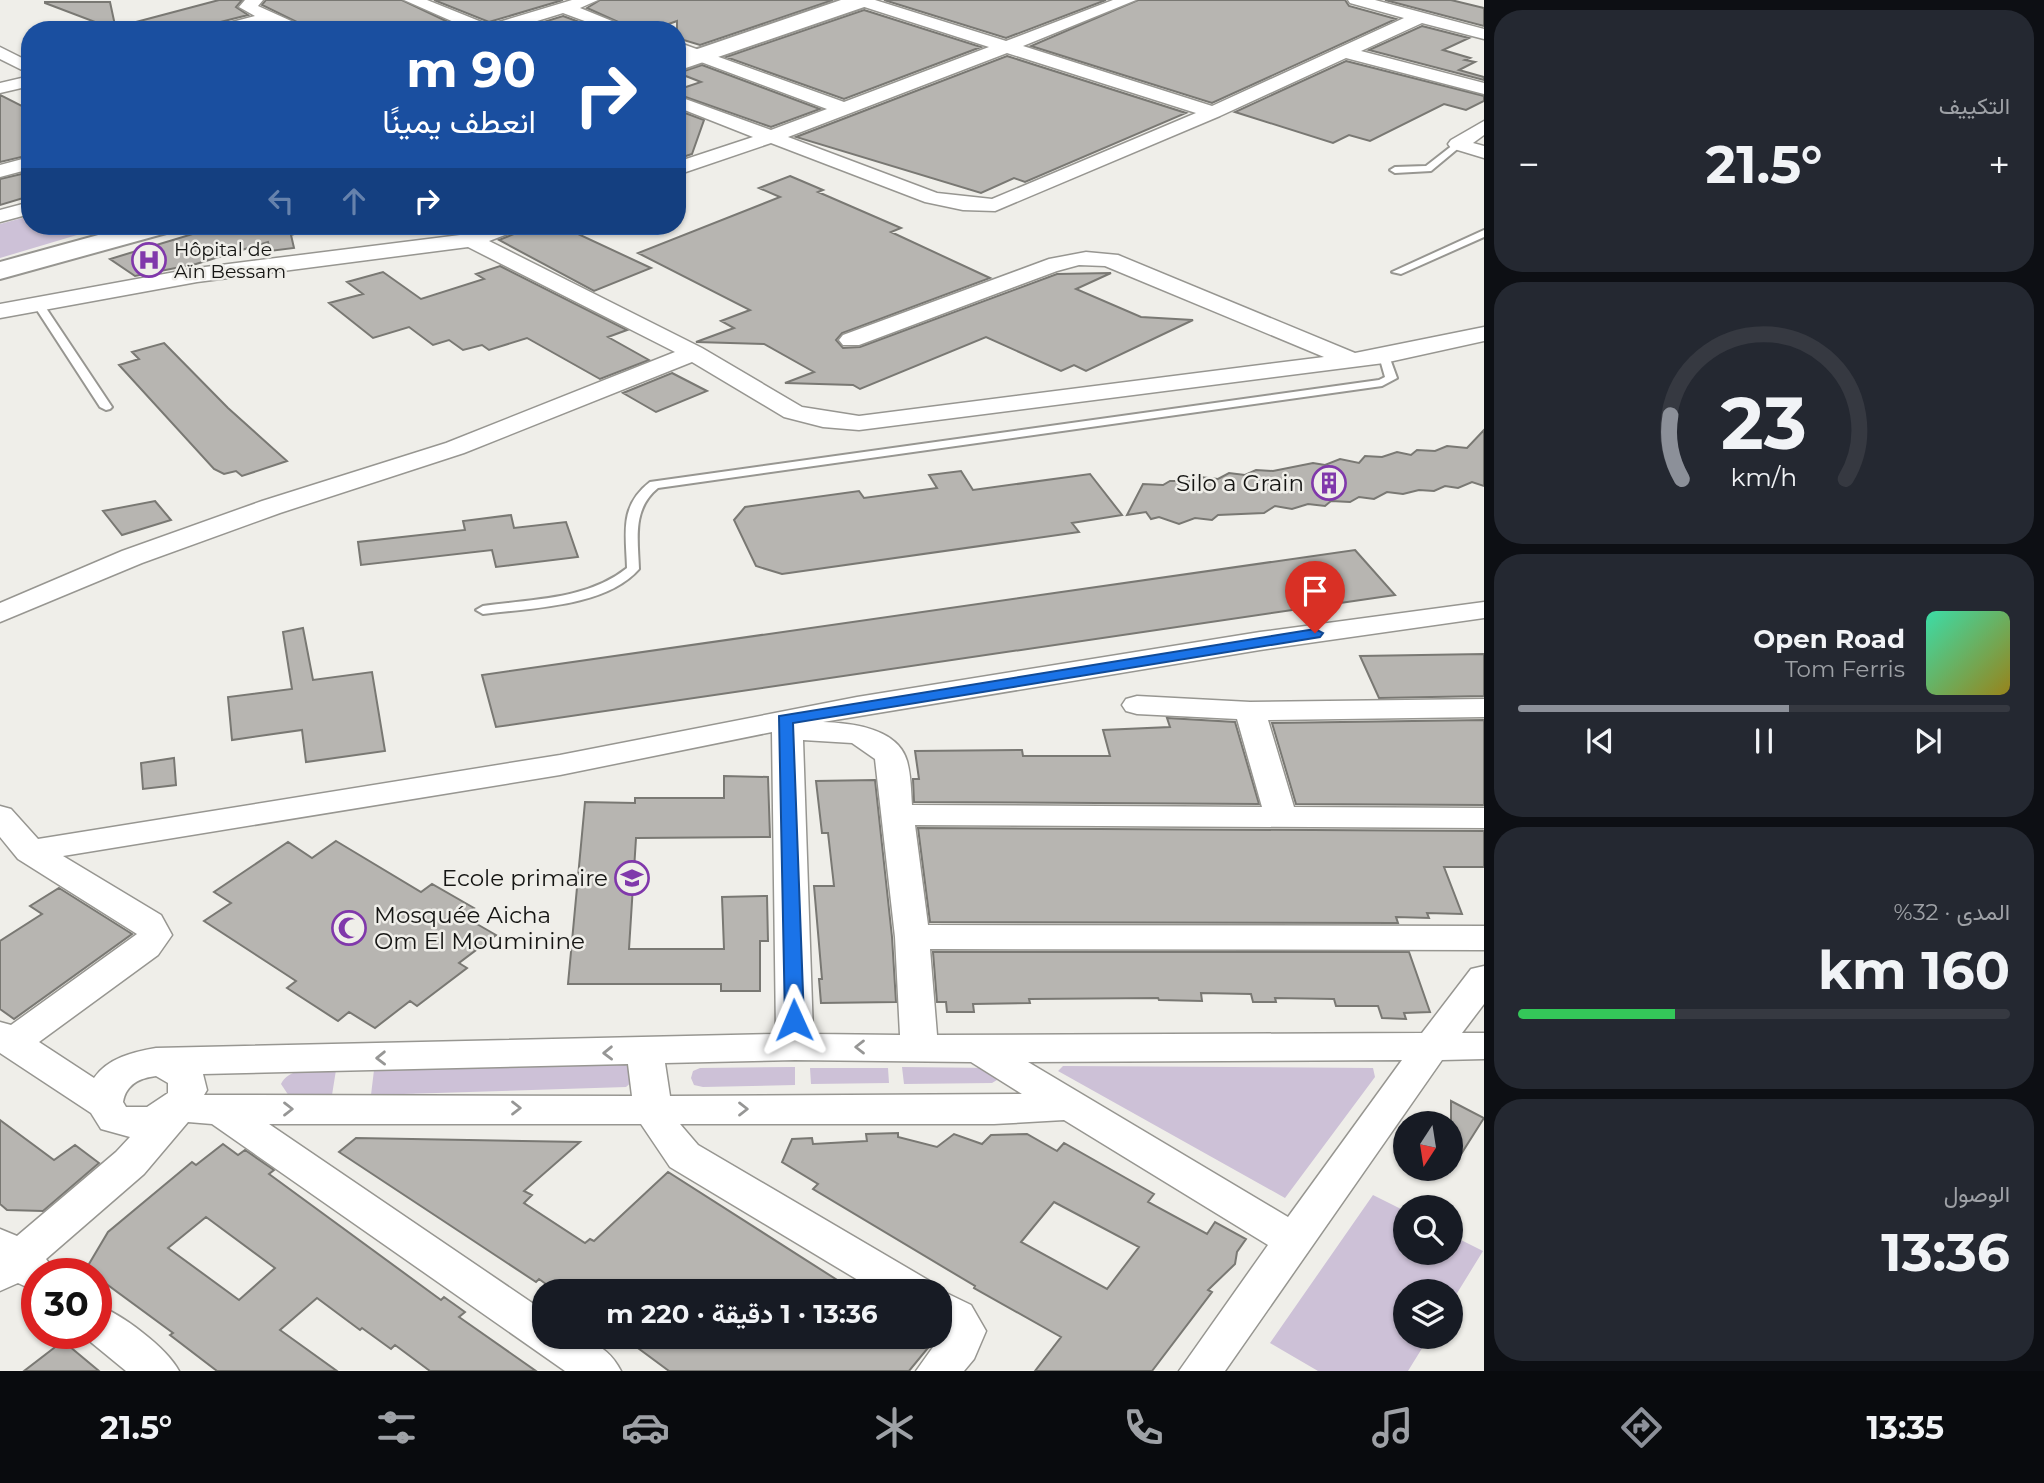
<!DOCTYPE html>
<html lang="ar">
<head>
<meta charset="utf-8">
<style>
  :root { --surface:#171b24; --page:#242831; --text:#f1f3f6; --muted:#9ea1a6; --line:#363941; --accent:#8c9099 }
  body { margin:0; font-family:Montserrat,Vazirmatn,sans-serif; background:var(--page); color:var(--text); direction:rtl; height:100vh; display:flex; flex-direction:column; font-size:26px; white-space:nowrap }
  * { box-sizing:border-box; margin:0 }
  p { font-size:23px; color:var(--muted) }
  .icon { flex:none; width:38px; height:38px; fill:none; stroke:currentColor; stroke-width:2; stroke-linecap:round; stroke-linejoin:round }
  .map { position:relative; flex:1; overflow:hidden; direction:ltr }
  .panel { display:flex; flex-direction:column; gap:10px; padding:10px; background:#0d0f14; width:560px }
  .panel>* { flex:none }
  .top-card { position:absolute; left:21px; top:21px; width:665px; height:214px; border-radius:28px; box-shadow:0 2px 5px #0004; direction:rtl; background:#1a4fa0; color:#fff; overflow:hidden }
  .needle { width:46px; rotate:192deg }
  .controls { position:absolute; left:1393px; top:1111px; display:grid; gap:14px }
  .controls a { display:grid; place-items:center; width:70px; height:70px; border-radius:50%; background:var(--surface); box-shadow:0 2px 5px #0004; font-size:35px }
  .speed { position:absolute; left:21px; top:1258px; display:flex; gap:14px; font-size:35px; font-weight:700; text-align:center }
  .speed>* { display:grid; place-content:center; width:91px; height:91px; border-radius:50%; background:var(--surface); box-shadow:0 2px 5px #0004; line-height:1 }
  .speed .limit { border:10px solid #d22; background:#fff; color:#111 }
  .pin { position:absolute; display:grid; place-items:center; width:60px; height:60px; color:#fff; margin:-72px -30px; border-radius:50% 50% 50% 0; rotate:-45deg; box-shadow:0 0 7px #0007 }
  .pin .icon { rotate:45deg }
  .me { position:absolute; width:77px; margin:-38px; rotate:359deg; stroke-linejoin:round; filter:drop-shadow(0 0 5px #0008) }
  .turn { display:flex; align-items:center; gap:24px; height:147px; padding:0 35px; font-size:32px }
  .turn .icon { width:91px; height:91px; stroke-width:2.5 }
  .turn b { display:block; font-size:49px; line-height:60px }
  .lanes { display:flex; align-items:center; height:66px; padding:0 35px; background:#0003; justify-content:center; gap:35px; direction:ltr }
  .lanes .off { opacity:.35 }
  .big { font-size:52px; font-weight:700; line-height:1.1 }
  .panel .tile { flex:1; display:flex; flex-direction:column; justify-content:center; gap:10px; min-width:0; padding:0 24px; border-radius:28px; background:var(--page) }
  .panel .dial { align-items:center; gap:0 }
  .dial svg { height:182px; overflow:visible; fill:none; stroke:var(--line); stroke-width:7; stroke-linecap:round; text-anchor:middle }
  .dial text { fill:var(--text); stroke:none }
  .song { display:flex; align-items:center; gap:21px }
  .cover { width:84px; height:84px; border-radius:10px; background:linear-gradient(135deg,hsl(160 70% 55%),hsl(50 70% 35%)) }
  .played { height:7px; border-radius:4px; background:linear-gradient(90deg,var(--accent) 55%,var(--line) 55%) }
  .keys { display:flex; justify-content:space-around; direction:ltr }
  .heat { display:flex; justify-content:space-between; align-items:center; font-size:38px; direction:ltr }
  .charge { height:10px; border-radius:5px; background:linear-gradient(90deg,#34c759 32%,var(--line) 0) }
  .trip { position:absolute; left:532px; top:1279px; width:420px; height:70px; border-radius:28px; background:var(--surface); box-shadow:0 2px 5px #0004; font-weight:700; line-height:70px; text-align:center; direction:rtl }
  .tabs { display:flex; height:112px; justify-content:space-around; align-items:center; background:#090b0e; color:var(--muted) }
  .tabs .icon { width:49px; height:49px }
  .tabs .active { color:var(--accent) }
  .tabs b { font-size:32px; color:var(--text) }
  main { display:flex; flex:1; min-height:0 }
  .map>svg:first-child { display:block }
</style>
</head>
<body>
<main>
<section class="panel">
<div class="tile"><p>التكييف</p>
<div class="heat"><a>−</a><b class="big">21.5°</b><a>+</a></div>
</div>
<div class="tile dial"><svg viewBox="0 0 100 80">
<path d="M14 69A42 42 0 1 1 86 69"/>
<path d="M14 69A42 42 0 0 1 9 41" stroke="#8c9099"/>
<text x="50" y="56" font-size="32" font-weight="700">23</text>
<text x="50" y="72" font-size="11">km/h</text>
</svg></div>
<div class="tile">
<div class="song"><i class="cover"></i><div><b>Open Road</b><p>Tom Ferris</p></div></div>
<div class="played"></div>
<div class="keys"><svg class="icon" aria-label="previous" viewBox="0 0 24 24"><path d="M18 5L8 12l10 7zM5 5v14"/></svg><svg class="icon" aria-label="pause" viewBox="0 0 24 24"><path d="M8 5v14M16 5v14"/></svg><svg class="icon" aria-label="next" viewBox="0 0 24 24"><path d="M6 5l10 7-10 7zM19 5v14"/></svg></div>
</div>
<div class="tile"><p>المدى · 32%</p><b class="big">160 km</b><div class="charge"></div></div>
<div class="tile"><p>الوصول</p><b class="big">13:36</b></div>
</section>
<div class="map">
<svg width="1484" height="1371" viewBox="0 0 1484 1371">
  <rect width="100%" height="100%" fill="#efeee9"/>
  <path fill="#cdc1d7" d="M30,216V226H63L77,235L0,258V224Z
    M622,1064L632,1068L633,1081L626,1087L371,1095L374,1070Z
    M1063,1066L1373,1068L1375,1077L1285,1198L1058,1071Z
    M795,1067V1085L703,1087L694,1085L691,1078L693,1071L700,1068Z
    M902,1067L992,1068L997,1080L992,1083L904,1084Z
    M810,1068H888L889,1083L811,1084Z
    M336,1070L332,1095L289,1096L281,1084C291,1065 318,1071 336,1070Z
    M1373,1195L1405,1211V1253H1451V1235L1483,1251L1451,1303V1292H1405V1337H1429L1408,1371H1318L1270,1343Z"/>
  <path fill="#b7b5b1" stroke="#797873" stroke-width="2" fill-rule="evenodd" d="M219,0H242L236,7L248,15L216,23L213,30H138L136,22Z
    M266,0H402L465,30H313L262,5Z
    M434,0H563L489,22Z
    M600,0H833L700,45L677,38V21L652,30H636L587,8Z
    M884,0H1106L1006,38Z
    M1138,0H1345L1349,6L1396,19L1212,103L1031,46Z
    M1385,0H1451L1484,8V26Z
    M45,2H110L116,30L45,3Z
    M864,10L981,47L844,99L726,57Z
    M563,16L601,30H518Z
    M1422,26L1469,38L1443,50L1470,58L1465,60L1475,62L1459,70L1484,77V80L1369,50Z
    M1007,56L1186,113L1025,182L1014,178L981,193L796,137Z
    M1346,61L1484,96V101L1466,110L1444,104L1370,141L1349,135L1333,143L1235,112Z
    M702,65L820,109L771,127L677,94V90L701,82L678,73Z
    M0,95L30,110V155L0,162Z
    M677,110L704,120L692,154L677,159Z
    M30,172V196L0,205V179Z
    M790,176L823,190L818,192L901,228L891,232L990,278L842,333L836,340L843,348L860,347L1057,274L1111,273L1076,289L1141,317L1193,320L1086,371L1074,365L1061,371L986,337L860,389L853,385L785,383L814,372L764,344L696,342L734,328L721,321L750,310L638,253L780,197L759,188Z
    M219,226L234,228L295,226L297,233L291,235L294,248L270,251L268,242L196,264L135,276L110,259Z
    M524,226H561L651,268L594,291L499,240L519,232Z
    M500,266L627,330L608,337L649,360L600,379L527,338L489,350L482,345L463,350L449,340L433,345L409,327L373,338L329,303L363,294L347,282L383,272L421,299L484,279L476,274Z
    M164,343L228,408L287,461L242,476L236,471L224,474L214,469L119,365L139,359L132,352Z
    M672,373L707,391L656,412L623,393Z
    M1484,430V486L1472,482L1458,488L1445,486L1434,491L1419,490L1403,494L1387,492L1374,499L1359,497L1350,502L1331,501L1325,506L1308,504L1292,509L1275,506L1264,513L1218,515L1212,520L1195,518L1179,524L1159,517L1151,519L1146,512L1127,515L1143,484L1163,485L1170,481H1189L1200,477L1218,479L1229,473L1245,475L1256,470L1273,471L1313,463L1325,465L1340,459L1359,463L1365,456L1382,457L1397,452L1411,455L1417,450L1435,451L1447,446L1467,448Z
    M961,471L973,490L1090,474L1122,515L1072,523L1079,532L782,574L756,566L734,520L745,507L859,491L864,498L937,488L929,475Z
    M155,501L171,520L122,535L103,511Z
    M511,515L514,528L566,522L578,557L496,567L492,550L361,565L358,542L465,530L463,521Z
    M1355,550L1395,595L496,727L482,675Z
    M303,628L313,680L372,672L385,751L306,762L302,730L232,740L228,697L292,689L283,632Z
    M1484,654V696L1379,698L1360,656Z
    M1167,718L1235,722L1259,804L914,802L913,779H919L915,751L1022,750L1023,756H1110L1103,730L1170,727Z
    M1484,720V805L1296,804L1272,723Z
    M174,758L176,785L143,789L141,763Z
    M724,776L768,777L770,837L636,838L629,949H724L722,897L767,896L768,941H760V991H721V984H568L585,802L635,803V798H724Z
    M875,780L892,937L896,1002L821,1003L819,979H822L814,886H834L828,833H822L816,781Z
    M918,828L1484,831V867H1444L1462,914L1427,913L1429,918L1396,917L1398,923L930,922Z
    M336,841L421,892L432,884L474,908L463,916L496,935L459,963L467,968L417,1006L410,1001L375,1028L349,1012L338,1021L287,988L296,981L204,921L231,903L214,892L288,842L312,858Z
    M59,888L132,934L14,1019L0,1009V941L42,914L30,906Z
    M933,952H1409L1430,1012L1404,1013L1406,1019L1382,1018L1378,1006H1336L1334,999L1275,998L1276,1002H1253L1251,994L1201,993L1202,1001L1159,1000L1158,998L1029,999L1030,1003L973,1004L974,1012H947L946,1002H937Z
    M1451,1101L1484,1118L1451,1170Z
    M0,1120L54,1160L75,1145L99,1163L43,1211L7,1210L0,1204Z
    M898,1133V1137L937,1147L954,1134L982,1144L991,1135L1027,1134L1057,1151L1064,1143L1154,1194L1148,1202L1207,1234L1215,1222L1246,1239L1237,1252L1235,1264L1208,1290L1212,1292L1152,1371H1035L1061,1337L974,1288L975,1286L813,1189L818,1184L782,1162L792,1139L812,1138L813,1144L867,1141L866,1134ZM1054,1202L1139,1247L1107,1289L1021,1242Z
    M356,1138L580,1142L524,1191L532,1195L524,1203L585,1243L590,1239L594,1241L668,1172L856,1292H557L539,1279L536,1282L339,1152Z
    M223,1144L238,1155L245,1150L274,1170L269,1174L441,1300L444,1297L465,1312L459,1317L536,1371H430L395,1345L391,1349L362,1328L360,1330L317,1298L280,1330L337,1371H217L170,1335L173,1333L86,1269L108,1232L192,1162L196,1165ZM206,1217L275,1268L239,1300L168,1248Z
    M623,1337H937L909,1371H669Z
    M63,1341L99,1371H24Z"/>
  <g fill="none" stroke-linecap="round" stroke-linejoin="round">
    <g stroke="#979691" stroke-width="4">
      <path id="service" d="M1458,141L1463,144L1461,146L1431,171L1395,173L1390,170L1395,167L1426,166Z
        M1484,230V237L1401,274L1392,272Z
        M38,301L42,302L112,407L110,409L106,410L100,407L33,304Z
        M1384,353L1389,356L1397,378L1382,386L658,488C632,509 638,539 639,569C606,607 530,608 483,614L476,610L483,606C531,599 587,600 627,568C626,533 619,506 650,482L1379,380L1385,377L1379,356Z"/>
    </g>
    <g stroke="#979691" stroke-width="3">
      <path id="minor" d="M245,0H263L258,6L311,30H288L271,23L244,30H215L217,26L255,16L239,7Z
        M404,0H427L489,25L572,0H598L580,8L634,30H609L563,13L508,30H472Z
        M850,0H875L1006,41L1113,0H1136L1023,46L1212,106L1404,18L1350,3L1348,0H1375L1484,29V39L1422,23L1361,51L1484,83V94L1346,58L1220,116L995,211L963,210L925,202L771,143L677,175V162L753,137L677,107V96L771,130L827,109L677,53V42L844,102L989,47L852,3ZM1007,53L1196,113L992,199L937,193L788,137Z
        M0,47L30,62V74L0,59Z
        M30,76V86L0,93V83Z
        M1484,121V135L1473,143L1484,146V158L1451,148L1448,144L1451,140Z
        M30,157V169L0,177V165Z
        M30,202V214L0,222V210Z
        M492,226H521L518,230L489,241L702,348L802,407L859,416L1324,357L1105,266L1079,265L1057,271L859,345H843L839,340L843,335L1049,259L1086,252L1118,255L1355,353L1484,327V341L1384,363L859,430L823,427L784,417L692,362L464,453L280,513L142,563L0,622V603L122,551L262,501L446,443L675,352L468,247L197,282L0,318V304L197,268L468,234Z
        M1484,602V618L1260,650L823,722C851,723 898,728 907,761C911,775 911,791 912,805L1262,807L1237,719L1137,714L1126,711L1122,705L1126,699L1137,696L1250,702L1484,699V717L1268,720L1294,807L1484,808V828L915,825L928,925L1484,926V950L930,949L937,1035L1422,1033L1471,969L1484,966V1004L1462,1033H1484V1059L1442,1060L1225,1371H1179L1268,1245L1064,1120L994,1124H680L698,1145L928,1280L934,1292H878L670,1167L641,1124H269L544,1311V1337C577,1337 604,1338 621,1371H565L212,1124L188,1122L144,1174L46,1259L57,1274H37V1292L18,1283L0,1291V1229L17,1236L116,1152L130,1137L101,1129L91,1113L0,1053V1022L11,1025L137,934L18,859L0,837V806L11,809L38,839L560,755L857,697L1260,632ZM772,732L776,1034L156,1048C133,1052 108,1058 94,1078L39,1042L158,955L172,935L161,915L63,856L560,775ZM803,740L852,743L875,759L895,937L900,1035L813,1034ZM795,1060L971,1062L1022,1094L670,1096L665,1063ZM1402,1060L1288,1217L1028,1062ZM628,1064L632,1096L204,1095L207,1090L203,1074ZM156,1076L168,1083V1093L147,1107H126L123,1102C126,1084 140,1078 156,1076Z
        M940,1290L971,1305L986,1331L974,1359L964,1371H916L943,1333L940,1328V1292H935Z
        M96,1305C121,1313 167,1348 179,1371H126L81,1334H96Z"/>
    </g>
    <g stroke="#979691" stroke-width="4">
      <path id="primary" d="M841,0H873L870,5L677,71V56Z
        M131,226H173L170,232L0,279V262Z"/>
    </g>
    <use href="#service" fill="#fff" fill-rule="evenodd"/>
    <use href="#minor" fill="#fff" fill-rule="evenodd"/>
    <use href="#primary" fill="#fff" fill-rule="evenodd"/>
  </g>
  <defs><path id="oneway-chevron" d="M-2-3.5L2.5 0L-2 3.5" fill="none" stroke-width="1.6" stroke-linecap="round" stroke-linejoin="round" transform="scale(1.75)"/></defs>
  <g stroke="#969695">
    <use href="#oneway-chevron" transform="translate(860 1047) rotate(180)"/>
    <use href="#oneway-chevron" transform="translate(608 1053) rotate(179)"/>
    <use href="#oneway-chevron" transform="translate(381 1058) rotate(179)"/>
    <use href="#oneway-chevron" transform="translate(516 1108)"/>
    <use href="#oneway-chevron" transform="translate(288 1109)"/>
    <use href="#oneway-chevron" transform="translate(743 1109)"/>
  </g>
  <path fill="#1a73e8" stroke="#114b97" stroke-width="2" d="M1315,629L1323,633L1320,637L793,723L804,1020L794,1027L788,1025L785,1020L779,716Z"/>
  <defs>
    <g id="hospital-ring" transform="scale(1.75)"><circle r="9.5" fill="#efeee9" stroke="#8038ab" stroke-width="1.5"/><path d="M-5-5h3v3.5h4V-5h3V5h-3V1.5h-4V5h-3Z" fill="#8038ab"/></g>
    <g id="building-ring" transform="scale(1.75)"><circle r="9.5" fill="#efeee9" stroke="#8038ab" stroke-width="1.5"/><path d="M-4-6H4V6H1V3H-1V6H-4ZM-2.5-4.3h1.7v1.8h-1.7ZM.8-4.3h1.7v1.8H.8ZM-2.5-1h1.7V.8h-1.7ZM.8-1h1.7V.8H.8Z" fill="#8038ab"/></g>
    <g id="school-ring" transform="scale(1.75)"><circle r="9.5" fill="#efeee9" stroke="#8038ab" stroke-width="1.5"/><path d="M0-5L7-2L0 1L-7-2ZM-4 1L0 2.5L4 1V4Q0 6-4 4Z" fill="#8038ab"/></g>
    <g id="mosque-ring" transform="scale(1.75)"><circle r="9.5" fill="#efeee9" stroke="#8038ab" stroke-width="1.5"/><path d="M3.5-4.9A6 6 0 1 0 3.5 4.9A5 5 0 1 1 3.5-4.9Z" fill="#8038ab"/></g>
  </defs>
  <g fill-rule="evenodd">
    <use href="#hospital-ring" x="149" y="260"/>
    <use href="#building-ring" x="1329" y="483"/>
    <use href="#school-ring" x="632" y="878"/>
    <use href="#mosque-ring" x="349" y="928"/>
  </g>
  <g text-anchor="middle" stroke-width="5" stroke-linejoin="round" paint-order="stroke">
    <g font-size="19" fill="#151513" stroke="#efeee9" text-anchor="start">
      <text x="174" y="256">Hôpital de<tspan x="174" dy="22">Aïn Bessam</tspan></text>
    </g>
    <g font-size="23" fill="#151513" stroke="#efeee9" text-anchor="end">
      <text x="1304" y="491">Silo a Grain</text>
      <text x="608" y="886">Ecole primaire</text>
      <text x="374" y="923" text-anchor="start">Mosquée Aicha<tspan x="374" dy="26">Om El Mouminine</tspan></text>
    </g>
  </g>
</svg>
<div class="controls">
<a><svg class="needle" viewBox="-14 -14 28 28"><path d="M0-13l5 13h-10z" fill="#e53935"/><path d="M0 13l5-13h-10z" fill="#9ea1a6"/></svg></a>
<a><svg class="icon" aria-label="search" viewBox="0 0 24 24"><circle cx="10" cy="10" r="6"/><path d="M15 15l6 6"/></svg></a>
<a><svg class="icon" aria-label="layers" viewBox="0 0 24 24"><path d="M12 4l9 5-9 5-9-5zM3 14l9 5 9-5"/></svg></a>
</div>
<div class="speed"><div class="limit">30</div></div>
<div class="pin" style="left:1315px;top:633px;background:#d93025"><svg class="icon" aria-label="arrive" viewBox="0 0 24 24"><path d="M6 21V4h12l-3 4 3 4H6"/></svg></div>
<svg class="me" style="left:794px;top:1020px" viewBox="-20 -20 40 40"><path d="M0-17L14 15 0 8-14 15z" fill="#1a73e8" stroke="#fff" stroke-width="4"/></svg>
<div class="trip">13:36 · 1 دقيقة · 220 m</div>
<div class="top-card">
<div class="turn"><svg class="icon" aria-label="right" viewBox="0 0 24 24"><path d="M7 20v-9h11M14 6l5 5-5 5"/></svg><div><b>90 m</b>انعطف يمينًا</div></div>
<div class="lanes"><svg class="icon off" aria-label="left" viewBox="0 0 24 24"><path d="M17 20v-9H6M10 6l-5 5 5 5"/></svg><svg class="icon off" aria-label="ahead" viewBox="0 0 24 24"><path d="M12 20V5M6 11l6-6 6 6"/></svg><svg class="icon" aria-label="right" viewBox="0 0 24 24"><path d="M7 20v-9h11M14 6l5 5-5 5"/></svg></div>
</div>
</div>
</main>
<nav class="tabs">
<b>13:35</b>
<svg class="icon active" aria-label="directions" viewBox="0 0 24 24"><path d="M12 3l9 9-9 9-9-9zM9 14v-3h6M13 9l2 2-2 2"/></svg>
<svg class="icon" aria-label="music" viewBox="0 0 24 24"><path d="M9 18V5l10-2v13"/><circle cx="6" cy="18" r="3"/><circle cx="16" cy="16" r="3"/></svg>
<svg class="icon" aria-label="phone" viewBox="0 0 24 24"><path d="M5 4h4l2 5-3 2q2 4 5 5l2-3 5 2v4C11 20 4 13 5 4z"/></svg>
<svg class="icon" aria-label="climate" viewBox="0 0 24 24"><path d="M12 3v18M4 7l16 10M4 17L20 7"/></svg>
<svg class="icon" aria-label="car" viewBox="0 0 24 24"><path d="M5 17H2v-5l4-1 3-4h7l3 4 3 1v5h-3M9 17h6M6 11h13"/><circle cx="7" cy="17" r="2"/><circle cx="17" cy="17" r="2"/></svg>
<svg class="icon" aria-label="filters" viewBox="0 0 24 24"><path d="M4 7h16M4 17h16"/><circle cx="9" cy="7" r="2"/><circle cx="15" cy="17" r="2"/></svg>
<b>21.5°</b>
</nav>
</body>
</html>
